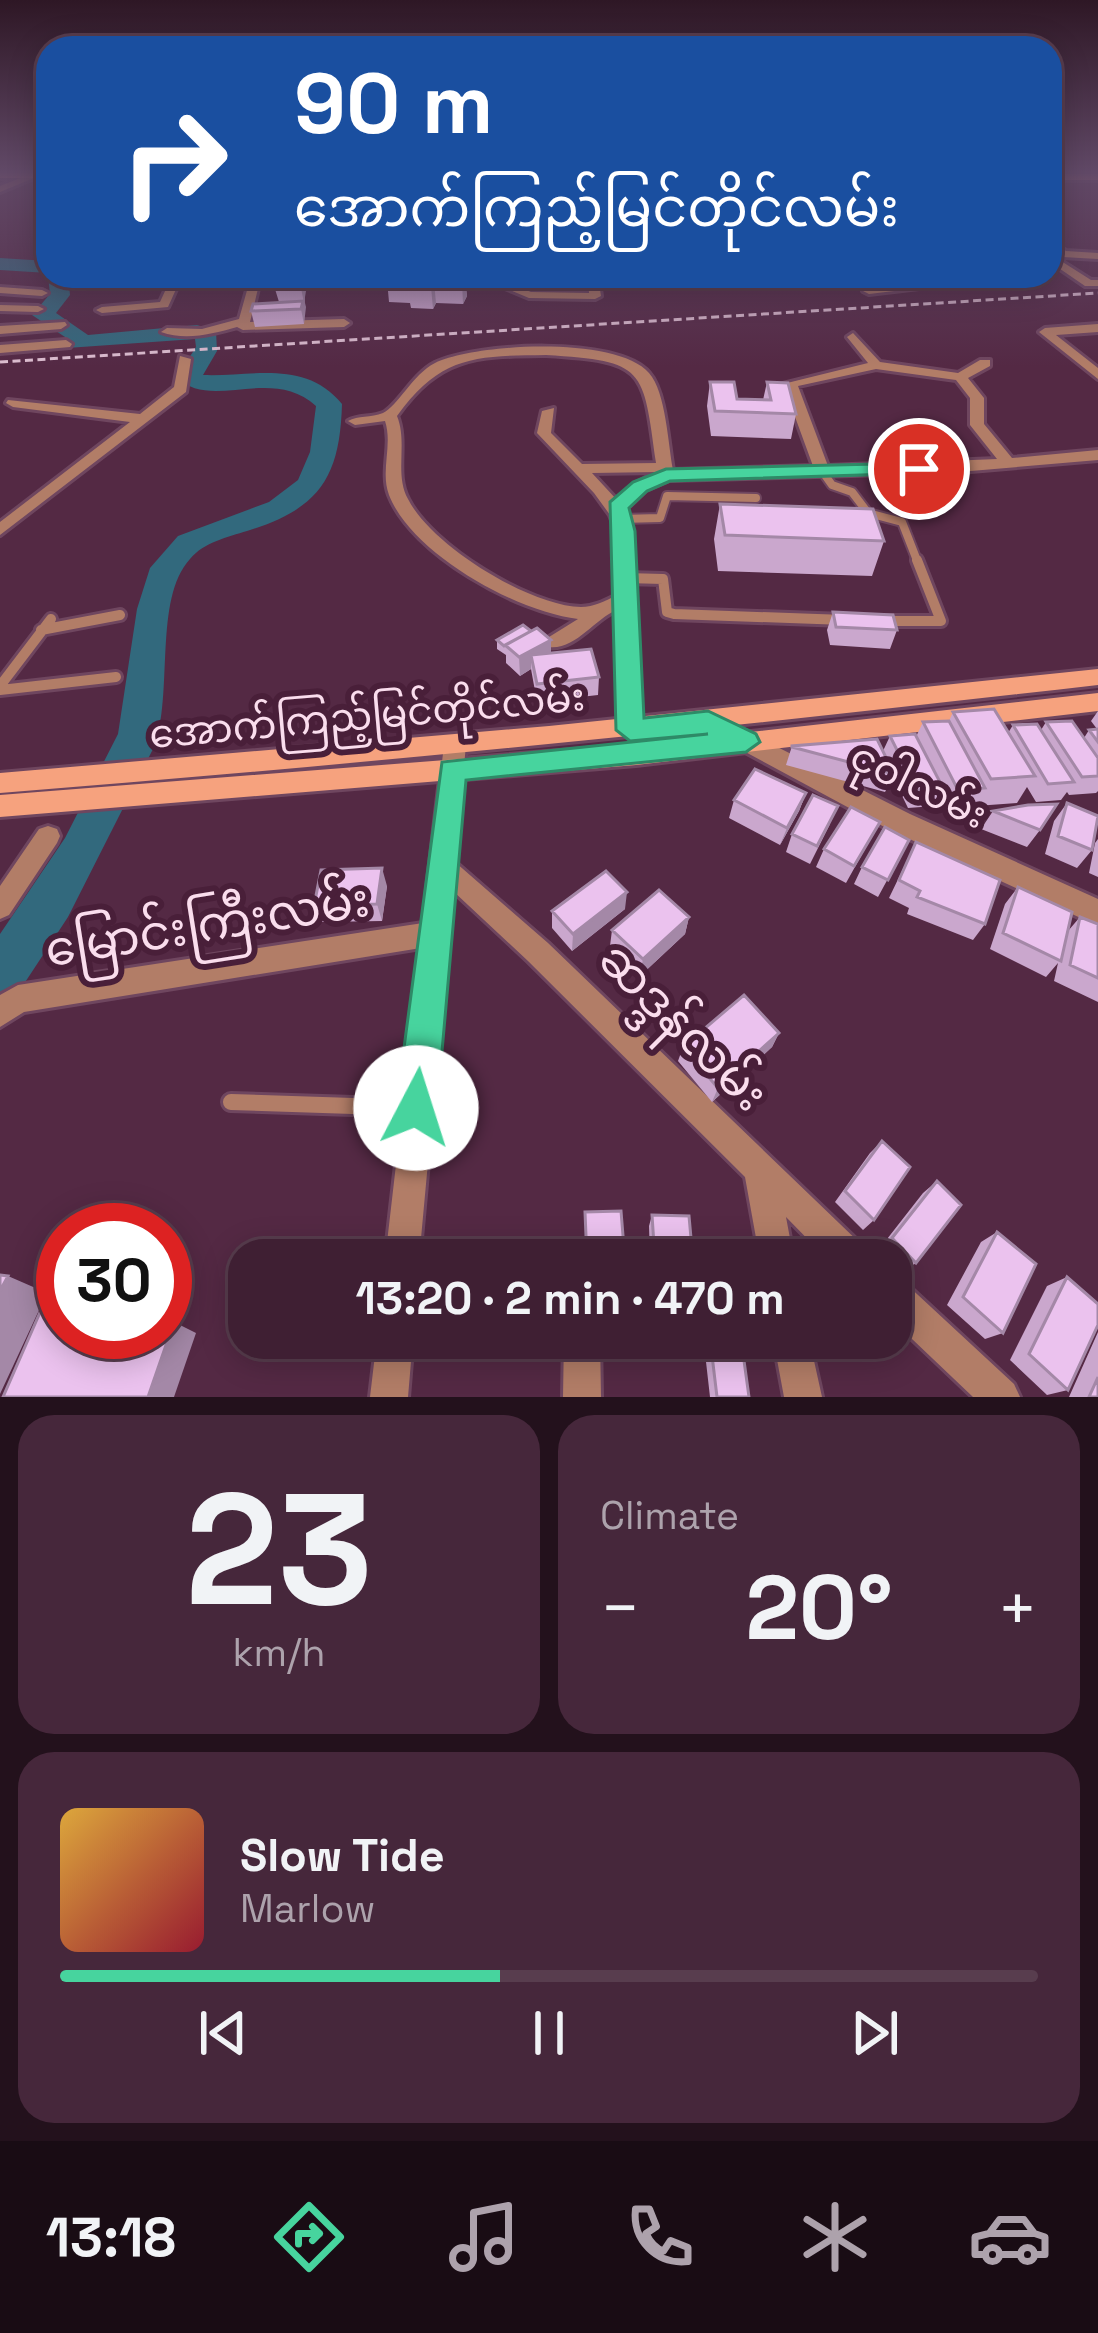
<!DOCTYPE html>
<html lang="en">
<head>
<meta charset="utf-8">
<style>
  :root { --surface:#3f1f33; --page:#46273b; --text:#f1f3f6; --muted:#ada2ac; --line:#583d4e; --accent:#47d49e }
  body { margin:0; font-family:"Space Grotesk","Noto Sans Myanmar",sans-serif; background:var(--page); color:var(--text); height:100vh; display:flex; flex-direction:column; font-size:45px; white-space:nowrap }
  * { box-sizing:border-box; margin:0 }
  p { font-size:39px; color:var(--muted) }
  .icon { flex:none; width:66px; height:66px; fill:none; stroke:currentColor; stroke-width:2; stroke-linecap:round; stroke-linejoin:round }
  .map { position:relative; height:1397px; overflow:hidden }
  .side { display:flex; flex-direction:column; gap:18px; padding:18px; background:#23111c; flex:1 }
  .side>* { flex:none }
  .hud { position:absolute; left:36px; top:36px; width:1026px; height:252px; border-radius:36px; box-shadow:0 6px 30px #0003,0 0 0 3px var(--line); background:#1a4fa0; color:#fff; overflow:hidden }
  .speed { position:absolute; left:36px; top:1203px; display:flex; gap:24px; font-size:60px; font-weight:700; text-align:center }
  .speed>* { display:grid; place-content:center; width:156px; height:156px; border-radius:50%; background:var(--surface); box-shadow:0 6px 30px #0003,0 0 0 3px var(--line); line-height:1 }
  .speed .limit { border:18px solid #d22; background:#fff; color:#111 }
  .pin { position:absolute; display:grid; place-items:center; width:102px; height:102px; color:#fff; margin:-51px; border:6px solid #fff; border-radius:50%; box-shadow:0 3px 12px #0007 }
  .me { position:absolute; width:132px; margin:-66px; rotate:5deg; stroke-linejoin:round; filter:drop-shadow(0 0 9px #0008) }
  .turn { display:flex; align-items:center; gap:42px; height:252px; padding:0 60px; font-size:54px }
  .turn .icon { width:156px; height:156px; stroke-width:2.5 }
  .turn b { display:block; font-size:84px; line-height:102px }
  .big { font-size:90px; font-weight:700; line-height:1.1 }
  .side .tile { flex:1; display:flex; flex-direction:column; justify-content:center; gap:18px; min-width:0; padding:0 42px; border-radius:36px; background:var(--page) }
  .side .dial { align-items:center; gap:0 }
  .dial b { font-size:156px; line-height:1 }
  .song { display:flex; align-items:center; gap:36px }
  .cover { width:144px; height:144px; border-radius:18px; background:linear-gradient(135deg,hsl(40 70% 55%),hsl(350 70% 35%)) }
  .played { height:12px; border-radius:6px; background:linear-gradient(90deg,var(--accent) 45%,var(--line) 45%) }
  .keys { display:flex; justify-content:space-around; direction:ltr }
  .heat { display:flex; justify-content:space-between; align-items:center; font-size:66px; direction:ltr }
  .side .tiles { flex:1; display:grid; gap:18px; grid-template-columns:1fr 1fr }
  .tile:last-child { grid-column:span 2 }
  .trip { position:absolute; left:228px; top:1239px; width:684px; height:120px; border-radius:36px; background:var(--surface); box-shadow:0 6px 30px #0003,0 0 0 3px var(--line); font-weight:700; line-height:120px; text-align:center }
  .menu { display:flex; height:192px; justify-content:space-around; align-items:center; background:#190c14; color:var(--muted) }
  .menu .icon { width:84px; height:84px }
  .menu .on { color:var(--accent) }
  .menu b { font-size:54px; color:var(--text) }
  .map>svg:first-child { display:block }
</style>
</head>
<body>
<div class="map">
<svg width="1098" height="1397" viewBox="0 0 1098 1397">
  <rect width="100%" height="100%" fill="#542944"/>
  <g fill="none" stroke-linecap="round" stroke-linejoin="round">
    <path fill="#32697d" fill-rule="evenodd" d="M0,258L48,261V273L0,270Z
      M48,276H68L70,295L56,313L88,335L197,325L216,331L217,351L203,375C252,377 305,359 342,404C340,478 319,509 247,531C228,537 204,542 190,559C153,599 174,695 154,747L68,917L18,993L0,1000V934L65,838L118,734L137,609L150,568L178,536L269,502L298,480L310,452L316,406C271,365 210,412 177,377L196,347L195,339L67,348L65,337L32,315L50,294Z"/>
    <g stroke="#6f465f" stroke-width="12">
      <path id="service-far2" d="M822,471L832,485L852,492L868,513L902,522L918,563
        M621,519L660,518L667,496L756,498"/>
    </g>
    <g stroke="#6f465f" stroke-width="16">
      <path id="service-far1" d="M626,578L663,579L667,612L674,614L845,620
        M881,621H941L917,560
        M41,630L120,615
        M0,686L51,619
        M0,690L116,677"/>
    </g>
    <g stroke="#6f465f" stroke-width="22">
      <path id="service" d="M231,1102L414,1108"/>
    </g>
    <g stroke="#6f465f" stroke-width="6">
      <path id="minor" d="M1050,241L1066,251L1098,253V259L1063,257L1050,249Z
        M1050,254L1091,280H1098V286H1085L1050,262Z
        M117,276H130L119,284H111V280Z
        M172,276H182L168,307L102,313L96,310L102,307L160,302Z
        M251,276H261L250,322L344,319L350,323L344,327L243,330L237,327C212,334 186,341 161,332L167,328L202,329L239,319Z
        M476,276H491L531,292L589,293L588,276H598L601,296L595,299L529,298Z
        M983,276H1020L869,294L863,291Z
        M0,287L42,290L48,293L42,296L0,293Z
        M0,305L38,306L44,309L38,312L0,311Z
        M65,322L67,325L61,329L0,334V326Z
        M1098,324V332L1056,335L1098,368V379L1039,332L1045,328Z
        M853,333L880,362L958,373L980,360H990V366L968,378L984,398V424L1012,458L1098,450V460L959,472L669,480L646,490L624,511L632,531L641,730L638,736H622L619,730L617,610C594,619 576,650 549,647L546,642L549,637L578,619C517,612 412,554 389,495C380,471 393,445 385,421L355,425L348,421C358,415 371,418 383,413C397,407 413,374 435,363C476,343 617,336 649,373C666,392 668,444 673,470L813,466L783,384L868,363L847,337ZM546,355C646,361 643,368 656,463L582,464L551,433L554,408L542,411L537,433L594,493L610,515L616,531L617,595C605,601 594,607 581,607C529,606 431,545 408,499C394,474 408,443 397,416C441,355 476,356 546,355ZM876,369L956,380L970,398V425L997,459L828,466L798,386ZM658,472L634,484L617,500L592,473Z
        M66,340L72,344L70,347L0,353V345Z
        M180,356L191,359L186,392L0,535V522L130,422L13,407L6,403L8,400L140,414L174,387Z
        M455,737L463,739L466,745L455,862L548,943L865,1248L870,1260H828L786,1217L794,1260H760L745,1177L528,961L453,891L419,1260H385L421,948L24,1012L0,1027V995L18,985L423,923L444,745L447,739Z
        M48,826L57,829L60,836L57,843L9,915L0,919V886L39,829Z
        M891,1277L904,1282L1014,1384L1020,1397H973L891,1319Z
        M377,1338H413L408,1397H370Z
        M564,1338H600L601,1397H563Z
        M773,1338H809L822,1397H784Z"/>
    </g>
    <g stroke="#6f465f" stroke-width="6">
      <path id="tertiary" d="M33,173L41,175L0,192V186Z
        M708,712L910,814L1098,899V926L890,830L699,727L696,721L699,715Z"/>
    </g>
    <g stroke="#6f465f" stroke-width="6">
      <path id="secondary" d="M0,172H48V178H0Z
        M1050,174H1098V180H1050Z
        M1098,669V685C733,727 367,764 0,793V773L549,726Z
        M1098,693V711L636,765L0,817V795L636,745Z"/>
    </g>
    <use href="#service-far2" stroke="#b27d67" stroke-width="8"/>
    <use href="#service-far1" stroke="#b27d67" stroke-width="10"/>
    <use href="#service" stroke="#b27d67" stroke-width="16"/>
    <use href="#minor" fill="#b27d67" fill-rule="evenodd"/>
    <use href="#tertiary" fill="#b27d67" fill-rule="evenodd"/>
    <use href="#secondary" fill="#f6a27e" fill-rule="evenodd"/>
    <path stroke="#debfd1" stroke-width="3" stroke-dasharray="8 4.5" stroke-linecap="butt" d="M0,362L1098,293"/>
  </g>
  <path fill="#caa7cd" d="M178,276H211L210,279L179,281Z
    M271,276H311L310,288H305L304,324L255,327L251,311L279,302Z
    M389,276H465L467,296L463,304L436,303L433,309L411,308L410,303L389,302L387,280Z
    M710,382L737,399L763,400L767,382L796,414L791,439L711,436L707,406Z
    M720,504L884,541L872,576L718,571L714,539Z
    M833,612L897,630L890,649L830,645L827,630Z
    M497,640L551,653L599,677L598,695L537,702L531,669L520,676L506,663V655L497,649Z
    M1098,711V791L1096,793L1069,795L1067,792L1061,800L1036,802L1027,787L1017,803L948,808L941,793L934,806L908,808L893,777L885,792L786,765L792,746L883,751L890,736L916,737L923,722L949,721L953,712L1008,733L1013,725L1041,730L1046,722L1084,738L1089,730L1097,729L1091,721Z
    M806,793L799,811L780,845L729,818L734,800Z
    M1067,803L1092,850L1077,868L1045,854L1054,821Z
    M993,811L1040,830L1027,847L981,829Z
    M880,822L846,883L816,867L824,849Z
    M830,824L810,864L786,852L792,834Z
    M1098,839V877L1089,873L1095,843Z
    M909,840L878,897L854,884L862,867Z
    M916,842L985,924L973,940L907,914L909,908L889,898Z
    M387,886L382,921L321,922L314,906Z
    M1018,887L1068,931L1080,917L1098,924V1002L1054,981L1058,963L1046,977L990,949L1005,904Z
    M625,909L572,951L552,928V911Z
    M689,917L685,934L640,976L610,946L612,930Z
    M779,1033L772,1047L712,1102L678,1061L683,1047Z
    M882,1141L874,1220L863,1230L835,1202L870,1153Z
    M937,1181L916,1263L903,1272L880,1248L923,1193Z
    M652,1215L693,1260H650L649,1226Z
    M997,1232L1003,1333L985,1339L947,1305L981,1242Z
    M1067,1277L1068,1390L1047,1395L1010,1360L1047,1286Z
    M1098,1332V1397H1069Z
    M711,1347L749,1397H710L705,1353Z"/>
  <path fill="#a488a7" d="M303,276L306,291L304,303L301,288Z
    M464,276L467,296L463,304L462,282Z
    M434,281L436,303L433,309L431,287Z
    M304,299L306,307L304,324L301,309Z
    M551,640V658L531,655V669L520,676L519,657Z
    M806,793L799,811L780,845L787,828Z
    M382,868L387,886L382,921L377,904Z
    M627,892L625,909L572,951L573,934Z
    M689,917L685,934L640,976L643,959Z
    M779,1033L772,1047L712,1102L718,1088Z
    M8,1276L47,1293L0,1394V1291Z
    M174,1322L196,1333L174,1397H148Z"/>
  <path fill="#ebc2ee" stroke="#a488a7" stroke-width="3" d="M303,276L301,288L276,289L275,278Z
    M389,276H464L462,282L434,281L431,287L408,286L412,281L387,280Z
    M303,301L301,309L251,311L253,304Z
    M710,382H734L737,399L771,400L767,382L788,383L796,414L715,411Z
    M720,504L873,509L884,541L725,535Z
    M833,612L893,615L897,630L836,627Z
    M523,625L531,631L504,646L497,640Z
    M537,628L551,640L519,657L505,645Z
    M591,649L599,677L537,684L531,655Z
    M994,709L1035,776L991,779L953,712Z
    M949,721L985,788L958,790L923,722Z
    M1072,721L1098,758V776L1082,777L1046,722Z
    M1037,724L1074,782L1048,784L1013,725Z
    M1098,729V742L1089,730Z
    M915,734L943,788L917,790L890,736Z
    M877,739L894,774L792,747V746Z
    M755,769L806,793L787,828L734,800Z
    M813,795L838,806L817,846L792,834Z
    M1067,803L1098,816L1092,850L1058,836Z
    M1057,804L1040,830L993,811L1028,805Z
    M851,807L880,822L854,866L824,849Z
    M885,827L909,840L888,880L862,867Z
    M916,842L1000,880L985,924L917,897L920,891L899,880Z
    M382,868L377,904L314,906L321,870Z
    M606,871L627,892L573,934L552,911Z
    M1018,887L1072,912L1061,961L1003,933Z
    M659,890L689,917L643,959L612,930Z
    M1080,917L1098,924V978L1070,965Z
    M744,995L779,1033L718,1088L683,1047Z
    M882,1141L910,1167L874,1220L845,1191Z
    M937,1181L961,1205L916,1263L892,1238Z
    M621,1211L625,1260H587L585,1212Z
    M652,1215L689,1216L693,1260H655Z
    M997,1232L1036,1264L1003,1333L963,1297Z
    M0,1275L8,1276L0,1291Z
    M1067,1277L1098,1304V1325L1068,1390L1029,1354Z
    M45,1301L63,1304V1332H165V1321L174,1322L148,1397H3Z
    M742,1346L749,1397H717L711,1347Z
    M1098,1377V1397H1089Z"/>
  <linearGradient id="sky" x2="0" y2="1"><stop stop-color="#2e1725"/><stop offset="0.47" stop-color="#614967"/><stop offset="1" stop-color="#614967" stop-opacity="0"/></linearGradient>
  <rect width="1098" height="367" fill="url(#sky)"/>
  <path fill="#47d49e" stroke="#2e8a67" stroke-width="3" d="M919,463L926,464V473L670,481L647,491L629,508L635,531L644,718L708,711L756,734L760,742L746,752L466,780L437,1108L431,1122L416,1128L402,1122L396,1108L442,762L708,734L630,741L616,730L610,502L633,482L666,469Z"/>
  <g text-anchor="middle" stroke-width="12" stroke-linejoin="round" paint-order="stroke">
    <g font-size="39" fill="#fadded" stroke="#491f39">
      <text transform="translate(367 715) rotate(-5)" y="14">အောက်ကြည့်မြင်တိုင်လမ်း</text>
      <text transform="translate(919 785) rotate(26)" y="14">ငုဝါလမ်း</text>
    </g>
    <g font-size="48" fill="#fadded" stroke="#491f39">
      <text transform="translate(207 924) rotate(-9)" y="17">မြောင်းကြီးလမ်း</text>
      <text transform="translate(684 1026) rotate(45)" y="17">ဆဒ္ဒန်လမ်း</text>
    </g>
  </g>
</svg>
<div class="speed"><div class="limit">30</div></div>
<div class="pin" style="left:919px;top:469px;background:#d93025"><svg class="icon" aria-label="arrive" viewBox="0 0 24 24"><path d="M6 21V4h12l-3 4 3 4H6"/></svg></div>
<svg class="me" style="left:416px;top:1108px" viewBox="-20 -20 40 40"><circle r="19" fill="#fff"/><path d="M0-13L10 11 0 6-10 11z" fill="#47d49e"/></svg>
<div class="trip">13:20 · 2 min · 470 m</div>
<div class="hud">
<div class="turn"><svg class="icon" aria-label="right" viewBox="0 0 24 24"><path d="M7 20v-9h11M14 6l5 5-5 5"/></svg><div><b>90 m</b>အောက်ကြည့်မြင်တိုင်လမ်း</div></div>
</div>
</div>
<section class="side">
<div class="tiles">
<div class="tile dial"><b>23</b><p>km/h</p></div>
<div class="tile"><p>Climate</p>
<div class="heat"><a>−</a><b class="big">20°</b><a>+</a></div>
</div>
<div class="tile">
<div class="song"><i class="cover"></i><div><b>Slow Tide</b><p>Marlow</p></div></div>
<div class="played"></div>
<div class="keys"><svg class="icon" aria-label="previous" viewBox="0 0 24 24"><path d="M18 5L8 12l10 7zM5 5v14"/></svg><svg class="icon" aria-label="pause" viewBox="0 0 24 24"><path d="M8 5v14M16 5v14"/></svg><svg class="icon" aria-label="next" viewBox="0 0 24 24"><path d="M6 5l10 7-10 7zM19 5v14"/></svg></div>
</div>
</div>
</section>
<nav class="menu">
<b>13:18</b>
<svg class="icon on" aria-label="directions" viewBox="0 0 24 24"><path d="M12 3l9 9-9 9-9-9zM9 14v-3h6M13 9l2 2-2 2"/></svg>
<svg class="icon" aria-label="music" viewBox="0 0 24 24"><path d="M9 18V5l10-2v13"/><circle cx="6" cy="18" r="3"/><circle cx="16" cy="16" r="3"/></svg>
<svg class="icon" aria-label="phone" viewBox="0 0 24 24"><path d="M5 4h4l2 5-3 2q2 4 5 5l2-3 5 2v4C11 20 4 13 5 4z"/></svg>
<svg class="icon" aria-label="climate" viewBox="0 0 24 24"><path d="M12 3v18M4 7l16 10M4 17L20 7"/></svg>
<svg class="icon" aria-label="car" viewBox="0 0 24 24"><path d="M5 17H2v-5l4-1 3-4h7l3 4 3 1v5h-3M9 17h6M6 11h13"/><circle cx="7" cy="17" r="2"/><circle cx="17" cy="17" r="2"/></svg>
</nav>
</body>
</html>
